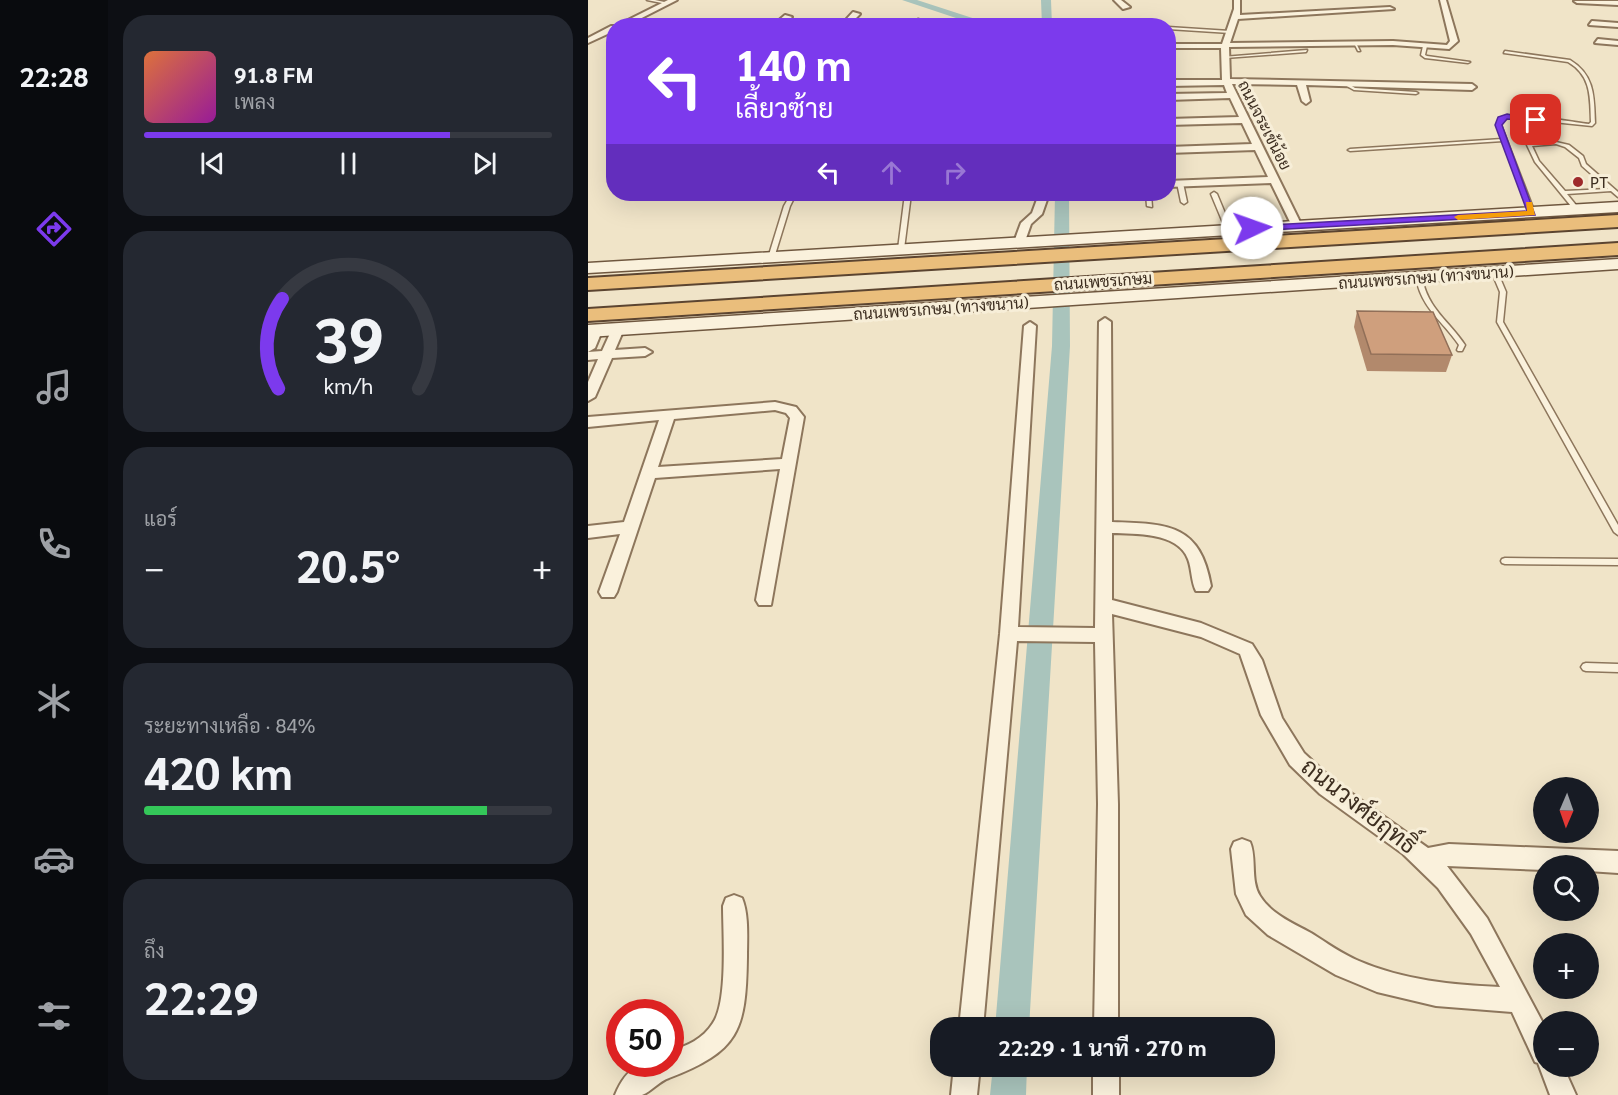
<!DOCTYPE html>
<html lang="th">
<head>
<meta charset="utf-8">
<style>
  :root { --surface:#171b24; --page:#242831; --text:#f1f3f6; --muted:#9ea1a6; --line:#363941; --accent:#7c3aed }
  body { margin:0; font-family:Georgia,Sarabun,serif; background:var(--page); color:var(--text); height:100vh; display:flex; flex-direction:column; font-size:22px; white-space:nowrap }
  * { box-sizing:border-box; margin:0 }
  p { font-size:20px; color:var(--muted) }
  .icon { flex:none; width:33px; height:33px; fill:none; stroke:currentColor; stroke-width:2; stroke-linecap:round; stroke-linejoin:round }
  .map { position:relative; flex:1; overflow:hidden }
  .side { display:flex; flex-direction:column; gap:15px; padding:15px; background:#0d0f14; width:480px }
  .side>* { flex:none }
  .hud { position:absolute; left:18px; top:18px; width:570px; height:183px; border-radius:24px; box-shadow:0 6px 24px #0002; background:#7c3aed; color:#fff; overflow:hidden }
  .needle { width:39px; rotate:182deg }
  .controls { position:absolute; left:945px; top:777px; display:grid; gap:12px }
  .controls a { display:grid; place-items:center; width:66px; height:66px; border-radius:50%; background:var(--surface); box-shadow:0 6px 24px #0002; font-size:30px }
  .speed { position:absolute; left:18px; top:999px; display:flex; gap:12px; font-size:30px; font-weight:700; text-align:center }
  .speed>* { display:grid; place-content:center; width:78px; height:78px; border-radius:50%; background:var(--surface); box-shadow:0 6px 24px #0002; line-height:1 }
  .speed .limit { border:9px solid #d22; background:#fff; color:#111 }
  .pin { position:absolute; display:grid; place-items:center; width:51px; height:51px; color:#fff; margin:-26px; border-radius:12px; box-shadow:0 3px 9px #0006 }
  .me { position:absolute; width:66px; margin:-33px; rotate:87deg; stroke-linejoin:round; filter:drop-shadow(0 0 4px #0008) }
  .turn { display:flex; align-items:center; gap:21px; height:126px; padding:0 30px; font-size:27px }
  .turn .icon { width:78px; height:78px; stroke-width:2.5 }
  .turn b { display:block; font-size:42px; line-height:51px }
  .lanes { display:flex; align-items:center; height:57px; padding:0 30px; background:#0003; justify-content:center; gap:30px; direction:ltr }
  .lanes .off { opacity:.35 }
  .big { font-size:45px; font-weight:700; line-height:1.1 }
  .side .widget { flex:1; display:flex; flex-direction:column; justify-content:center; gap:9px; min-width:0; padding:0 21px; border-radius:24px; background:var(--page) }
  .side .dial { align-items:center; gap:0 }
  .dial svg { height:156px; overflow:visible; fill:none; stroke:var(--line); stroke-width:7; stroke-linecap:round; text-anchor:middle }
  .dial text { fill:var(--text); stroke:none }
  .song { display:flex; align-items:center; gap:18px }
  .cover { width:72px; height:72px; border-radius:9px; background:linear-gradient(135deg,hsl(20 70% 55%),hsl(300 70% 35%)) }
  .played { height:6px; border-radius:3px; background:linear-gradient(90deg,var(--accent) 75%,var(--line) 75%) }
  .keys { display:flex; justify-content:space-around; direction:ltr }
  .heat { display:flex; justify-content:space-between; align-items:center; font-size:33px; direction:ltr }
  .charge { height:9px; border-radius:4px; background:linear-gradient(90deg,#34c759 84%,var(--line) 0) }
  .trip { position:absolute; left:342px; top:1017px; width:345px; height:60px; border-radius:24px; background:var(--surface); box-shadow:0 6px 24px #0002; font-weight:700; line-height:60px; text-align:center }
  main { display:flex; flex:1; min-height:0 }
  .tab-bar { display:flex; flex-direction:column; width:108px; justify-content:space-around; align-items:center; background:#090b0e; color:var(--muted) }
  .tab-bar .icon { width:42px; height:42px }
  .tab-bar .selected { color:var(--accent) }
  .tab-bar b { font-size:27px; color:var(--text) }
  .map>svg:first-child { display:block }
</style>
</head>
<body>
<main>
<nav class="tab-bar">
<b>22:28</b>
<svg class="icon selected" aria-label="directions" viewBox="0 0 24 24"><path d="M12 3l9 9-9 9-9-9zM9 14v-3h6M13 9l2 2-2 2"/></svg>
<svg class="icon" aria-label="music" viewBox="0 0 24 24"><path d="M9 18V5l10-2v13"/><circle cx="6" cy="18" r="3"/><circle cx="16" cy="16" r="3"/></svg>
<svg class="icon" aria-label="phone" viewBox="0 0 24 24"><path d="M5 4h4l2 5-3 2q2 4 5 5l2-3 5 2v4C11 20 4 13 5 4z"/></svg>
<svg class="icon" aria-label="climate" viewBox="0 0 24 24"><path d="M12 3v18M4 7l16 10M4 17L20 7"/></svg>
<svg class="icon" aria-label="car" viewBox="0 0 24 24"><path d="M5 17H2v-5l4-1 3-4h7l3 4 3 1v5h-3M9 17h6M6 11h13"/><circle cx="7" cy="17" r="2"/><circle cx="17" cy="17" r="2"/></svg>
<svg class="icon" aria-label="filters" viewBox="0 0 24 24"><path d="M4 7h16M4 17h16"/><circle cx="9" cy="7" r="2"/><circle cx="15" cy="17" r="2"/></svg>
</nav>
<section class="side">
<div class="widget">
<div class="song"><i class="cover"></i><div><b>91.8 FM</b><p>เพลง</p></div></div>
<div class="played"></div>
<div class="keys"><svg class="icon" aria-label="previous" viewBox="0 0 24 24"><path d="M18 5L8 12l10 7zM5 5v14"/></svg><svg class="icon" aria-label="pause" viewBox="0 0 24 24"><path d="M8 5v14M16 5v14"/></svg><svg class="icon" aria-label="next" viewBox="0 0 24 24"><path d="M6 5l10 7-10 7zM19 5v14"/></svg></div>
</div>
<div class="widget dial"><svg viewBox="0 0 100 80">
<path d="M14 69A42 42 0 1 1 86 69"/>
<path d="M14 69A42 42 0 0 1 16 23" stroke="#7c3aed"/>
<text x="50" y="56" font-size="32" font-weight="700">39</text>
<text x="50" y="72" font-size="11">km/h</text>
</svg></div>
<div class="widget"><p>แอร์</p>
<div class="heat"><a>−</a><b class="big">20.5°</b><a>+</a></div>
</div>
<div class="widget"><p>ระยะทางเหลือ · 84%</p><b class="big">420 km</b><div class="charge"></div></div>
<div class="widget"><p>ถึง</p><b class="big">22:29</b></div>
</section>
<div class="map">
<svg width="1030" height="1095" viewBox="0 0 1030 1095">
  <rect width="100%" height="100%" fill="#f0e4c8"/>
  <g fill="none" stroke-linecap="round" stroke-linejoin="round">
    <path fill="#a9c4bc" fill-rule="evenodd" d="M314,0H329L409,26H392Z
      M453,0H463L464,26H454Z
      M467,194H481L482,346L441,1028H407L464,346Z
      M405,1066H439L438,1095H402Z"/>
    <g stroke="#8d765c" stroke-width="3">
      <path id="service" d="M59,0H67L81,3L79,4Z
        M330,19L333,20L324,26H319Z
        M580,27L642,31L644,32L642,33L580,29Z
        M766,43H768L772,51H770Z
        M837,45L839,46L837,55L839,56L882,62L880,63L837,58L833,55L835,46Z
        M719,50L718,52L637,58L635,57Z
        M917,51L982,60C1007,75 1006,97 1007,123L1004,126L926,118L915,119L913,125L947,213L946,214L941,213L915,141L762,151L760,150L762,149L914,139L909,125L911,118C928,112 980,121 1001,124L1003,122C1002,98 1004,76 980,62L916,53Z
        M757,83H759L767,88L828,92L830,93L828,94L766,90L757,85Z
        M968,142L981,145L995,156L998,164L1030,192V197L1023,191L979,194L992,210L987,211L947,162L939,145L941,144ZM968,144L977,147L991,158L994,166L1020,189L977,191L951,161L944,146Z
        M592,181L595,183L599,202L596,204L593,202L589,183Z
        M626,192L629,194L644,230L643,231L638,230L623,194Z
        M203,194H208L202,206L186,258L181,259L180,258L196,206Z
        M317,194H323L316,249L313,251L310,249Z
        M558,194H563L564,207L559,206Z
        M905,272L910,273L918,292L915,322L1030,525V535L1026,532L909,322L912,292L904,273Z
        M831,276L834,278C840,309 861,321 877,345L874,351H870L869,350L871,345C854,320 834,309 828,278Z
        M917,558L1030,559V565L917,564L914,563L913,561L914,559Z
        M998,663L1030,664V672L998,671L995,670L993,667L995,664Z"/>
    </g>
    <g stroke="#8d765c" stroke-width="4">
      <path id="minor" d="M80,0H89L38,26H28Z
        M526,0H533L542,7L535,9Z
        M646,0H652V15L802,7L806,9L650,19L642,43L805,41L859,45L862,41L852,0H858L870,41L861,49L805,45L641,47L642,79L884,84L888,87L884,90L718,85L722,101L718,104L714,101L709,85L644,84L714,226L713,228L704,226L683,183L580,187V181L680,177L667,150L580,153V147L664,144L654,123L580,125V119L651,117L642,98L580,100V94L639,93L636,85L580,86V80H634L633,48H580V44H634L646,9Z
        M986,1H1030V5L989,3Z
        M265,12L272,14L260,26H252Z
        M197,15L204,17L193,26H184Z
        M1004,21L1030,23V27L1001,25Z
        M23,26H26V31L0,43V38Z
        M1010,39L1030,41V45L1007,43Z
        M451,194H461L454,214L443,224L436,244H428L426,242L433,223L444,213Z
        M517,318L523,322L524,522C579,524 612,523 623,586L620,591H608C603,581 604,569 600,559C590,532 547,534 524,533V600L613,623L664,644L674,660L694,718L716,753L746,781L840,848L861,844L1030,851V873L1000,871V866H956V870L859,866L899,918L956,1025V1066H975L988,1095H962L950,1063L947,1062L924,1012L848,1006L789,992L748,975L680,935L658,915L648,894L643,849L646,842L654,839L662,842C669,858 662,880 672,896C683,914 705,923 723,933C739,943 754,954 771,961C815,980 865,985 912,987L883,934L850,888L815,854L732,794L702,765L673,715L652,654L613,637L524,614L530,804V1028H506L510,804L507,642L429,641L395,1028H371L412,634L436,326L442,322L448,326L430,627L507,628L511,322Z
        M30,325L36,329L27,350L57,348L64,352L57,356L24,358L7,397L0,401V382L10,359L0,360V352L14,351L24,329Z
        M8,327L14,331L7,348L0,352V334L3,328Z
        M187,402L208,407L216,417L183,605H171L168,600L192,469L67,478L29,592L26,597H14L11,592L32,534L0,538V526L36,522L71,420L0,427V417ZM187,410L198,413L202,418L194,459L70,467L86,419Z
        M146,895L154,898C161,915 159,938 159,957C158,1031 151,1051 81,1078C71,1081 63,1092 54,1095C47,1095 35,1095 27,1095C40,1064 52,1064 82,1064V1051C99,1046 115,1039 125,1023C140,1001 135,933 135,906L138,898Z
        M366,1066H392L389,1095H363Z
        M505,1066H531V1095H505Z"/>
    </g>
    <g stroke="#6f573f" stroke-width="3">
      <path id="secondary" d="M1030,202V212L0,273V263Z
        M1030,259V269L0,337V325Z"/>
    </g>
    <g stroke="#5b4430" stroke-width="4">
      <path id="trunk" d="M1030,215V227L0,290V278Z
        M1030,243V255L0,321V309Z"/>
    </g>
    <use href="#service" fill="#faf1dc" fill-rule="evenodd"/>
    <use href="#minor" fill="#faf1dc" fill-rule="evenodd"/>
    <use href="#secondary" fill="#faf1dc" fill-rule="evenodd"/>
    <use href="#trunk" fill="#eabe7c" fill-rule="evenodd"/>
  </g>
  <path fill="#b2896c" d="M769,311L864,355L858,372L779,371L766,327Z"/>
  <path fill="#cf9f7d" stroke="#916f58" stroke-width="1.5" d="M769,311L845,312L864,355L783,354Z"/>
  <path fill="#7c3aed" stroke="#51269a" stroke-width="1.5" d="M919,114L951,120L948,122L919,119L914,125L947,215L664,231L659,228L664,226L939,211L907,125L910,117Z"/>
  <path fill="#f59e0b" d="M938,202H944L947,215L870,220L866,217L870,215L939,211Z"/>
  <circle fill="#9e2a2b" stroke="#f7eed8" stroke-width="2" cx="990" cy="182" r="6"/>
  <g text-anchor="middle" stroke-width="6" stroke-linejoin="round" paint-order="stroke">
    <g font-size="16" fill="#3d2e20" stroke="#f7eed8">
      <text transform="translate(677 125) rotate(63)" y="6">ถนนจระเข้น้อย</text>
      <text transform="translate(838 277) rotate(-4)" y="6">ถนนเพชรเกษม (ทางขนาน)</text>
      <text transform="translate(515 281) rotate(-4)" y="6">ถนนเพชรเกษม</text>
      <text transform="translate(353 308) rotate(-4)" y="6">ถนนเพชรเกษม (ทางขนาน)</text>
    </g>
    <g font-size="16" fill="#3d2e20" stroke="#f7eed8" text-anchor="start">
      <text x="1002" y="188">PT</text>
    </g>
    <g font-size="24" fill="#3d2e20" stroke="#f7eed8">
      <text transform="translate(771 806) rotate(38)" y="8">ถนนวงศ์ยฤทธิ์</text>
    </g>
  </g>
</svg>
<div class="controls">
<a><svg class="needle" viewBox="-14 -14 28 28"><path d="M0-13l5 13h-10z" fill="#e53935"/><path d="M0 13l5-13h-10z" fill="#9ea1a6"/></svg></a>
<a><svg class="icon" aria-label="search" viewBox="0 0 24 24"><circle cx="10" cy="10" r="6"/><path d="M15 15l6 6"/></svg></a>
<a>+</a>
<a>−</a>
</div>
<div class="speed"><div class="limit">50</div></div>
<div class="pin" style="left:948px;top:120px;background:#d93025"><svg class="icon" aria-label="arrive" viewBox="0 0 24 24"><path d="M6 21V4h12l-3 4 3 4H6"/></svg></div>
<svg class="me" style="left:664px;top:228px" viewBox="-20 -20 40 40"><circle r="19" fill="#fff"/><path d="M0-13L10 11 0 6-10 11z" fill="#7c3aed"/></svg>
<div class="trip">22:29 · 1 นาที · 270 m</div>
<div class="hud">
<div class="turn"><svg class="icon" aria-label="left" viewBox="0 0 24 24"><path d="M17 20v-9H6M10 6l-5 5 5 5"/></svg><div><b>140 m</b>เลี้ยวซ้าย</div></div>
<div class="lanes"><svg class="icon" aria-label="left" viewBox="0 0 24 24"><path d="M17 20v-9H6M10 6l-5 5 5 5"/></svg><svg class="icon off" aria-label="ahead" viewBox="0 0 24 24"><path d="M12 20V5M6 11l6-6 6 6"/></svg><svg class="icon off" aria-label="right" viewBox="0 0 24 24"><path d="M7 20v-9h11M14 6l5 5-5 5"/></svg></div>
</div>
</div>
</main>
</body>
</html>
